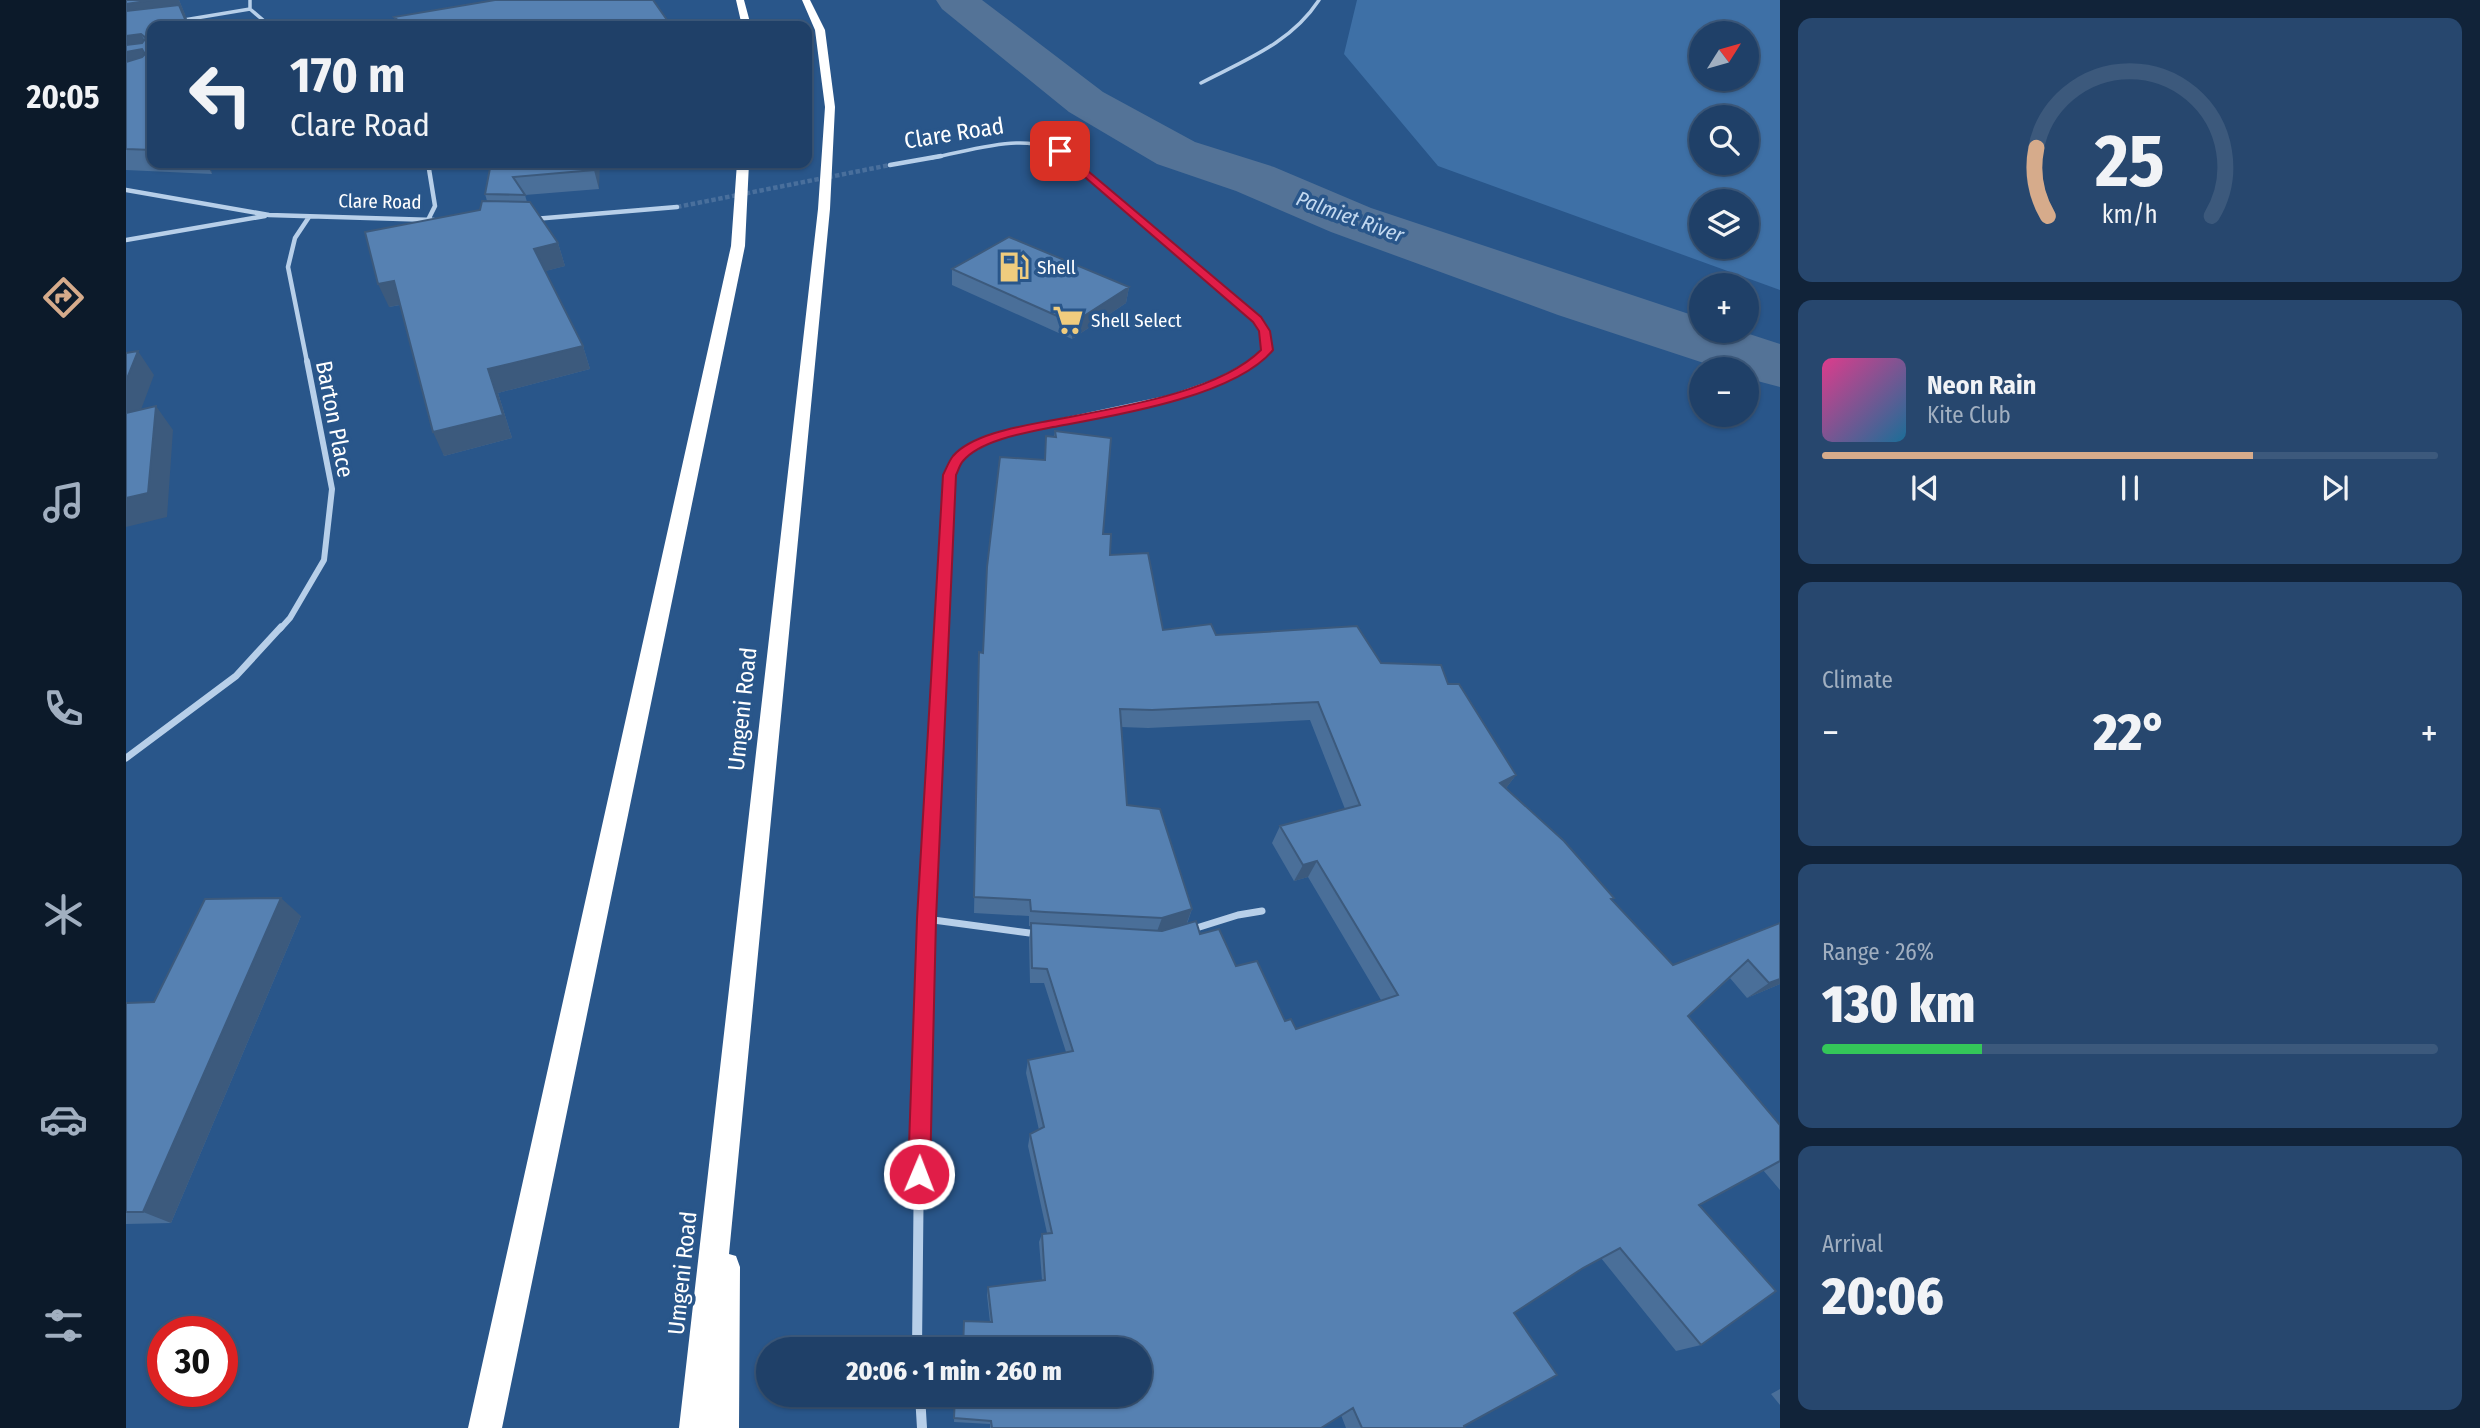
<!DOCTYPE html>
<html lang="en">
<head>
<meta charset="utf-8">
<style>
  :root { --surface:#1f4068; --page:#27476e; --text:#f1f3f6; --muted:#a1afc0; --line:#3c597c; --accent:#d6ab8b }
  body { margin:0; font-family:"Fira Sans Condensed",sans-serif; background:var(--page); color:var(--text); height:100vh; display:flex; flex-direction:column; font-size:26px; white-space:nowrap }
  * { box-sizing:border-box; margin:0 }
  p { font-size:23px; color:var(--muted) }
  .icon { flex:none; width:38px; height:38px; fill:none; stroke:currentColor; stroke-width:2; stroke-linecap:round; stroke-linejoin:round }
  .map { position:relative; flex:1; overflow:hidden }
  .side { display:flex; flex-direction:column; gap:18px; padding:18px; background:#112339; width:700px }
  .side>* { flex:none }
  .top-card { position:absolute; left:21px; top:21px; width:665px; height:147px; border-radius:14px; box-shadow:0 2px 5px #0004,0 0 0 2px var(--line); background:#1f4068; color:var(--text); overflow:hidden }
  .needle { width:46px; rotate:53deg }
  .buttons { position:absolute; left:1563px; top:21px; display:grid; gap:14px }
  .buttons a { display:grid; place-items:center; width:70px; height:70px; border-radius:50%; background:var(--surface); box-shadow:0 2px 5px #0004,0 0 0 2px var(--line); font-size:35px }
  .speed { position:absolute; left:21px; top:1316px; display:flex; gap:14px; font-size:35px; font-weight:700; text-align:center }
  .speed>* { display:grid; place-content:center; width:91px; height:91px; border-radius:50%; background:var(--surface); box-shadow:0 2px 5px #0004,0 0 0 2px var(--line); line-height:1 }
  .speed .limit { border:10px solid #d22; background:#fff; color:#111 }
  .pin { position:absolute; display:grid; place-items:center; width:60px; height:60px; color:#fff; margin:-30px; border-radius:14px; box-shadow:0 4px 10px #0006 }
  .me { position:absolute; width:77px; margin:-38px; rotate:1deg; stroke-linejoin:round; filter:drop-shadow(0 0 5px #0008) }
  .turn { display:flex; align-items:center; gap:24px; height:147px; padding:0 28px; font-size:32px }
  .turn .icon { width:91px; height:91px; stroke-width:2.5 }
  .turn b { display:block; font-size:49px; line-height:60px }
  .big { font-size:52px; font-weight:800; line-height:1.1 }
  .side .card { flex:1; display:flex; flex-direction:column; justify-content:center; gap:10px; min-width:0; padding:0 24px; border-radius:14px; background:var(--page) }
  .side .dial { align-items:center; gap:0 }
  .dial svg { height:182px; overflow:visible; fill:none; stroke:var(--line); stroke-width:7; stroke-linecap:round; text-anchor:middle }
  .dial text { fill:var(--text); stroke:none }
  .song { display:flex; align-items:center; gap:21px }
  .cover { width:84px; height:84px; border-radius:10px; background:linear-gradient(135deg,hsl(330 70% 55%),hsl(200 70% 35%)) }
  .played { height:7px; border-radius:4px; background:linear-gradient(90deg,var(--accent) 70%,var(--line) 70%) }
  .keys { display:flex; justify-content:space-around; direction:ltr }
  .heat { display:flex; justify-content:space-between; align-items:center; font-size:38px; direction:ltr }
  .charge { height:10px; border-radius:5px; background:linear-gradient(90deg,#34c759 26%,var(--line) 0) }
  .trip { position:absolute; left:630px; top:1337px; width:396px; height:70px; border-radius:35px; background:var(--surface); box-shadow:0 2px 5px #0004,0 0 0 2px var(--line); font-weight:800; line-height:70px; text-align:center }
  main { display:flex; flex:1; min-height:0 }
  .dock { display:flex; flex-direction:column; width:126px; justify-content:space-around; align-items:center; background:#0c1a2a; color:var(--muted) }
  .dock .icon { width:49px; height:49px }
  .dock .selected { color:var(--accent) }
  .dock b { font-size:32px; color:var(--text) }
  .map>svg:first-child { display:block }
</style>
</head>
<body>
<main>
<nav class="dock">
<b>20:05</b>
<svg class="icon selected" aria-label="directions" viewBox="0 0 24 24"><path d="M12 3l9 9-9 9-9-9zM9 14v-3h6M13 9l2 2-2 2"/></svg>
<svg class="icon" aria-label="music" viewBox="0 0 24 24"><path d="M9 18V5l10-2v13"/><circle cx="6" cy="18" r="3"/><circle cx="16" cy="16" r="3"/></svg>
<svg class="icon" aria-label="phone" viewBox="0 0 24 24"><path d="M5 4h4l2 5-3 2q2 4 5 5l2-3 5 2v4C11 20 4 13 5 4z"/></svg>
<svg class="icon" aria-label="climate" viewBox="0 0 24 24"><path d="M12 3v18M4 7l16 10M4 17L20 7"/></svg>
<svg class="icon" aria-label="car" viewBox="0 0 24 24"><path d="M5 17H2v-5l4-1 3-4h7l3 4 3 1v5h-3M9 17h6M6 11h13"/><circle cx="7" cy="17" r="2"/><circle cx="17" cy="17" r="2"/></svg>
<svg class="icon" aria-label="filters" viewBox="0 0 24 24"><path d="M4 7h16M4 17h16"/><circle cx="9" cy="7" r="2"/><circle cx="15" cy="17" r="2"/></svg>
</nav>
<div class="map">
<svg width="1654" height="1428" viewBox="0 0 1654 1428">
  <rect width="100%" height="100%" fill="#29568a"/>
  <path fill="#3e70a6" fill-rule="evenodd" d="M1231,0H1654V290L1312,166L1218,54ZM1575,33H1620V79H1575ZM1575,117H1620V163H1575ZM1575,201H1620V247H1575Z"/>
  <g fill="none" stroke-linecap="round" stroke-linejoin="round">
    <path fill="#547397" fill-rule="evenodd" d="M810,0H856L977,92L1069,142L1148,167L1245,208L1575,318V331H1614L1654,344V387L1620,378V369H1596L1432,315L1205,232L1110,191L1031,164L943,112L816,9Z"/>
    <path stroke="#496f9c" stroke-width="4.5" stroke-dasharray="4.5 2.5" stroke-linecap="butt" d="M551,207L764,165"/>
    <path stroke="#b7cfe9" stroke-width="3.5" d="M124,0V9L144,26
      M52,21L124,9
      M1075,83C1119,60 1165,43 1193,0
      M805,158C846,151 907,128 942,158"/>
    <path stroke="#b7cfe9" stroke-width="4.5" d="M940,156L1131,319C1141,336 1146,351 1127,362
      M302,163L309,206L302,220
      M764,165L815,156
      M0,190L143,215L308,220
      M408,219L551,207
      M0,240L139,216
      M181,362L162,267L169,238L183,217"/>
    <path stroke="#b7cfe9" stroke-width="6" d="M154,629L164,618L198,560L206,489L181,361
      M816,629L824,475L834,456L872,435L1044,398L1092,381L1130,361"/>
    <path stroke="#b7cfe9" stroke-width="7" d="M0,758L110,676L155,627
      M800,919L911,934
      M1064,930L1112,915L1136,911
      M798,976L816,627"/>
    <path stroke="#b7cfe9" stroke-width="10" d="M791,1349L794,1063L799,975
      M794,1395L796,1428"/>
    <path fill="#fff" fill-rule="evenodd" d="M610,0H618L625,26H616Z
      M676,0H684L699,30L709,107L704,209L603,1254L610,1256L614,1267L613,1428H553L692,209L699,107L689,30Z
      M611,163H623L619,246L376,1428H342L605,246Z"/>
  </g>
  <path fill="#4a6f99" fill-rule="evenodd" d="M0,0H53L59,15L26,26V163H83L86,174L0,170Z
    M268,17L541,20L542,26H272Z
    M365,163H473V189L399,195L401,202L432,243L439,266L419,271L457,346L464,369L372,393L386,438L318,456L274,305L263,307L361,201L359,194Z
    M826,269L1003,287L1000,303L946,339L826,285Z
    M929,431L977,534L984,555L1037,630L1090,635L1255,663L1322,684L1390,775L1380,788L1547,965L1654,923V984L1621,998L1604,978L1562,1016L1654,1125V1190L1637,1170L1573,1205L1575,1345L1550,1351L1475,1258L1457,1268L1388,1313L1338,1426L1339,1428H1220L1215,1415L1195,1428H864V1424L828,1422L829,1395L864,1322L861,1295L862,1287L916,1280L913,1242L916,1234L921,1233L902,1146L904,1134L913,1130L900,1073L902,1060L940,1052L918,983H904L903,939L905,926H903V916L848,913L853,652L857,653L918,460L928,437ZM1184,720L1219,809L1154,826L1146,843L1168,881L1182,877L1255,1000L1170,1029L1159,1021L1110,966L1074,934L1061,924L1066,909L1001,805L995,727L1022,728Z
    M175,916L45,1223L0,1224V1003L28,1002Z
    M1654,1389V1405L1645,1394Z"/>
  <path fill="#3c5a7d" d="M27,0H53L64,26L0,25V4Z
    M541,20L542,26H499Z
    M15,34L26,54L16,49L26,68L0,77V36Z
    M80,163H83L86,174Z
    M468,163H473L474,166L473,189L468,170Z
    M432,243L439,266L416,272L408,249Z
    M268,281L278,304L263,307L252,284Z
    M1003,287L1000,303L946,339L947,323Z
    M457,346L464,369L372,393L386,438L318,456L307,432L362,369Z
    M12,351L28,375L4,439L0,434V381Z
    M30,406L47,430L41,517L0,527V498Z
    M1390,775L1377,792L1374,783Z
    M1191,861L1182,877L1168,881L1177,865Z
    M155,898L175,916L45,1223L17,1212Z
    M1066,909L1060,925L1030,934L1036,918Z
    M1654,979V984L1621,998L1643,983Z"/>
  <path fill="#5681b2" stroke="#3c5a7d" stroke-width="2" d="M0,0H27L0,4Z
    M369,0H527L541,20L500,26H279L268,17Z
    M53,5L62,26H26V150L0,149V62L16,57L19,54L16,49L0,52V45L16,43L20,38L15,34L0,36V11Z
    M365,163H468V170L387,177L399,195L359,194Z
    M356,201L404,202L432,243L408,249L457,346L362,369L377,415L307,432L268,281L252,284L239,232L354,210Z
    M883,237L1003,287L947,323L826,269Z
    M12,351L0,381V353Z
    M30,406L22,493L0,498V413Z
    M929,431L985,438L977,534H985L984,555L1022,553L1037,630L1085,624L1090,635L1231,626L1255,663L1315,665L1322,684H1333L1390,775L1374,783L1438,841L1488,898L1485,899L1547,965L1654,923V979L1643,983L1622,960L1562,1016L1654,1125V1161L1573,1205L1650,1291L1575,1345L1494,1248L1457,1268L1388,1313L1431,1375L1338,1426L1339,1428H1236L1227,1408L1195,1428H866L865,1421L828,1418L829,1395H1013V1349H837L838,1321L866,1322L862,1287L919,1280L916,1234L926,1233L904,1134L918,1127L902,1060L947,1051L921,969L906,968L905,923L1036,931L1070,921L1074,934L1093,929L1110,966L1131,961L1159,1021L1165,1019L1170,1029L1272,995L1191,861L1177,865L1154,826L1234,805L1192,702L1026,710L994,709L1001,805L1034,809L1066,909L1036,918L919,912L905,911L904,900L848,897L853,652L857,653L861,567L874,457L919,460L920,436L930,437Z
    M155,898L17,1212H0V1003L28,1002L79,899Z"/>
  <path fill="#e11d48" stroke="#92132f" stroke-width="2" d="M931,150H937L1135,317L1144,331L1147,350C1108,397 986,416 927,427C902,432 854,440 837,461C834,464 832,471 830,475L810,919L804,1174L800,1182L793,1185L785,1182L782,1174L791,919L817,475C820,469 823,461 827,456C846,434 896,426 922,421C983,409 1091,394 1135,350L1133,331L1127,322L931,153Z"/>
  <defs>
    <g id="fuel-bare" transform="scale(2.415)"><path d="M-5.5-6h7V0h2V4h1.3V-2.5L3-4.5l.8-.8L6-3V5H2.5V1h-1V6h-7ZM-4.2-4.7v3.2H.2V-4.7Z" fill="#f0cc7e" stroke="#29568a" stroke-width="2.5" paint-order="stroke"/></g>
    <g id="supermarket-bare" transform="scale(2.415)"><path d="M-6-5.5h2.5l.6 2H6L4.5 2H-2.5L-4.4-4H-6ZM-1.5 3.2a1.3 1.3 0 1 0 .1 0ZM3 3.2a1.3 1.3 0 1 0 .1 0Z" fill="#f0cc7e" stroke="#29568a" stroke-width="2.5" paint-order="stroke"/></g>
  </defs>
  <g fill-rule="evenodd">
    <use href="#fuel-bare" x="888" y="267"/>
    <use href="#supermarket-bare" x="942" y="320"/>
  </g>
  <g text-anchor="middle" stroke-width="7" stroke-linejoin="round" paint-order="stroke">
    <g font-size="19" fill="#fff" stroke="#29568a">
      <text transform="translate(254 201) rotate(1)" y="7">Clare Road</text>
    </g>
    <g font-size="19" fill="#fff" stroke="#29568a" text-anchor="start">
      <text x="911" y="274">Shell</text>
      <text x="965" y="327">Shell Select</text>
    </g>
    <g font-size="21" font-style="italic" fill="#c3d9f0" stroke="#29568a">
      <text transform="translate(1224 217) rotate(20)" y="7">Palmiet River</text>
    </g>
    <g font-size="23" fill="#fff" stroke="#29568a">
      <text transform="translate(828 133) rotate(-9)" y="8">Clare Road</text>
      <text transform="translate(209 419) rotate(79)" y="8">Barton Place</text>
      <text transform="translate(616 709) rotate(-84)" y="8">Umgeni Road</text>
      <text transform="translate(556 1273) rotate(-84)" y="8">Umgeni Road</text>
    </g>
  </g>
</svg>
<div class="buttons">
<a><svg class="needle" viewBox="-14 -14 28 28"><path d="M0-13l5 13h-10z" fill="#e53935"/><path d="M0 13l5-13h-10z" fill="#a1afc0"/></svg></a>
<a><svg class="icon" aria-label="search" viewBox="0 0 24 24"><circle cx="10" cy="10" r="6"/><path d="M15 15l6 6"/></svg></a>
<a><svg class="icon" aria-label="layers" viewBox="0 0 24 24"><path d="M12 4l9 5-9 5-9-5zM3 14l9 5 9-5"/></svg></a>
<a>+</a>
<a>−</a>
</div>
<div class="speed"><div class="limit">30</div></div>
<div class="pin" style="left:934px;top:151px;background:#d93025"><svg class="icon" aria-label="arrive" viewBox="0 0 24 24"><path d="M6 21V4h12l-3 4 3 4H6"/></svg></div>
<svg class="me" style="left:793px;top:1174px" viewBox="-20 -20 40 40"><circle r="17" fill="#e11d48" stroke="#fff" stroke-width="3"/><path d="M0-11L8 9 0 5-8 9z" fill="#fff"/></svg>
<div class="trip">20:06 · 1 min · 260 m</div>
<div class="top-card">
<div class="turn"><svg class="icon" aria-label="left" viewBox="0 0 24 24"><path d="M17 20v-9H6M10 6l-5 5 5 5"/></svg><div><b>170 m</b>Clare Road</div></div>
</div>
</div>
<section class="side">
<div class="card dial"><svg viewBox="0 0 100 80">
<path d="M14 69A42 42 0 1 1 86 69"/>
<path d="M14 69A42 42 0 0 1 9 39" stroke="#d6ab8b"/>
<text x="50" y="56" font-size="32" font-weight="700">25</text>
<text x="50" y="72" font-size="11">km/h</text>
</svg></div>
<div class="card">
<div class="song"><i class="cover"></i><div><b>Neon Rain</b><p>Kite Club</p></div></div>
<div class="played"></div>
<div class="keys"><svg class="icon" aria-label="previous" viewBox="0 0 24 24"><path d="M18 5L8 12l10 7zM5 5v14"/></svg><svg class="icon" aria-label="pause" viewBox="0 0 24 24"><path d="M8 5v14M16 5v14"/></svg><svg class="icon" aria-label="next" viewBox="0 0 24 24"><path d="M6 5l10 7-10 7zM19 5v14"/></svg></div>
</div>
<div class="card"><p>Climate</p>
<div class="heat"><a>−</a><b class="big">22°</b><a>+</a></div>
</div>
<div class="card"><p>Range · 26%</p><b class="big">130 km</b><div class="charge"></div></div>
<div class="card"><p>Arrival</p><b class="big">20:06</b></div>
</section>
</main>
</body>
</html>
